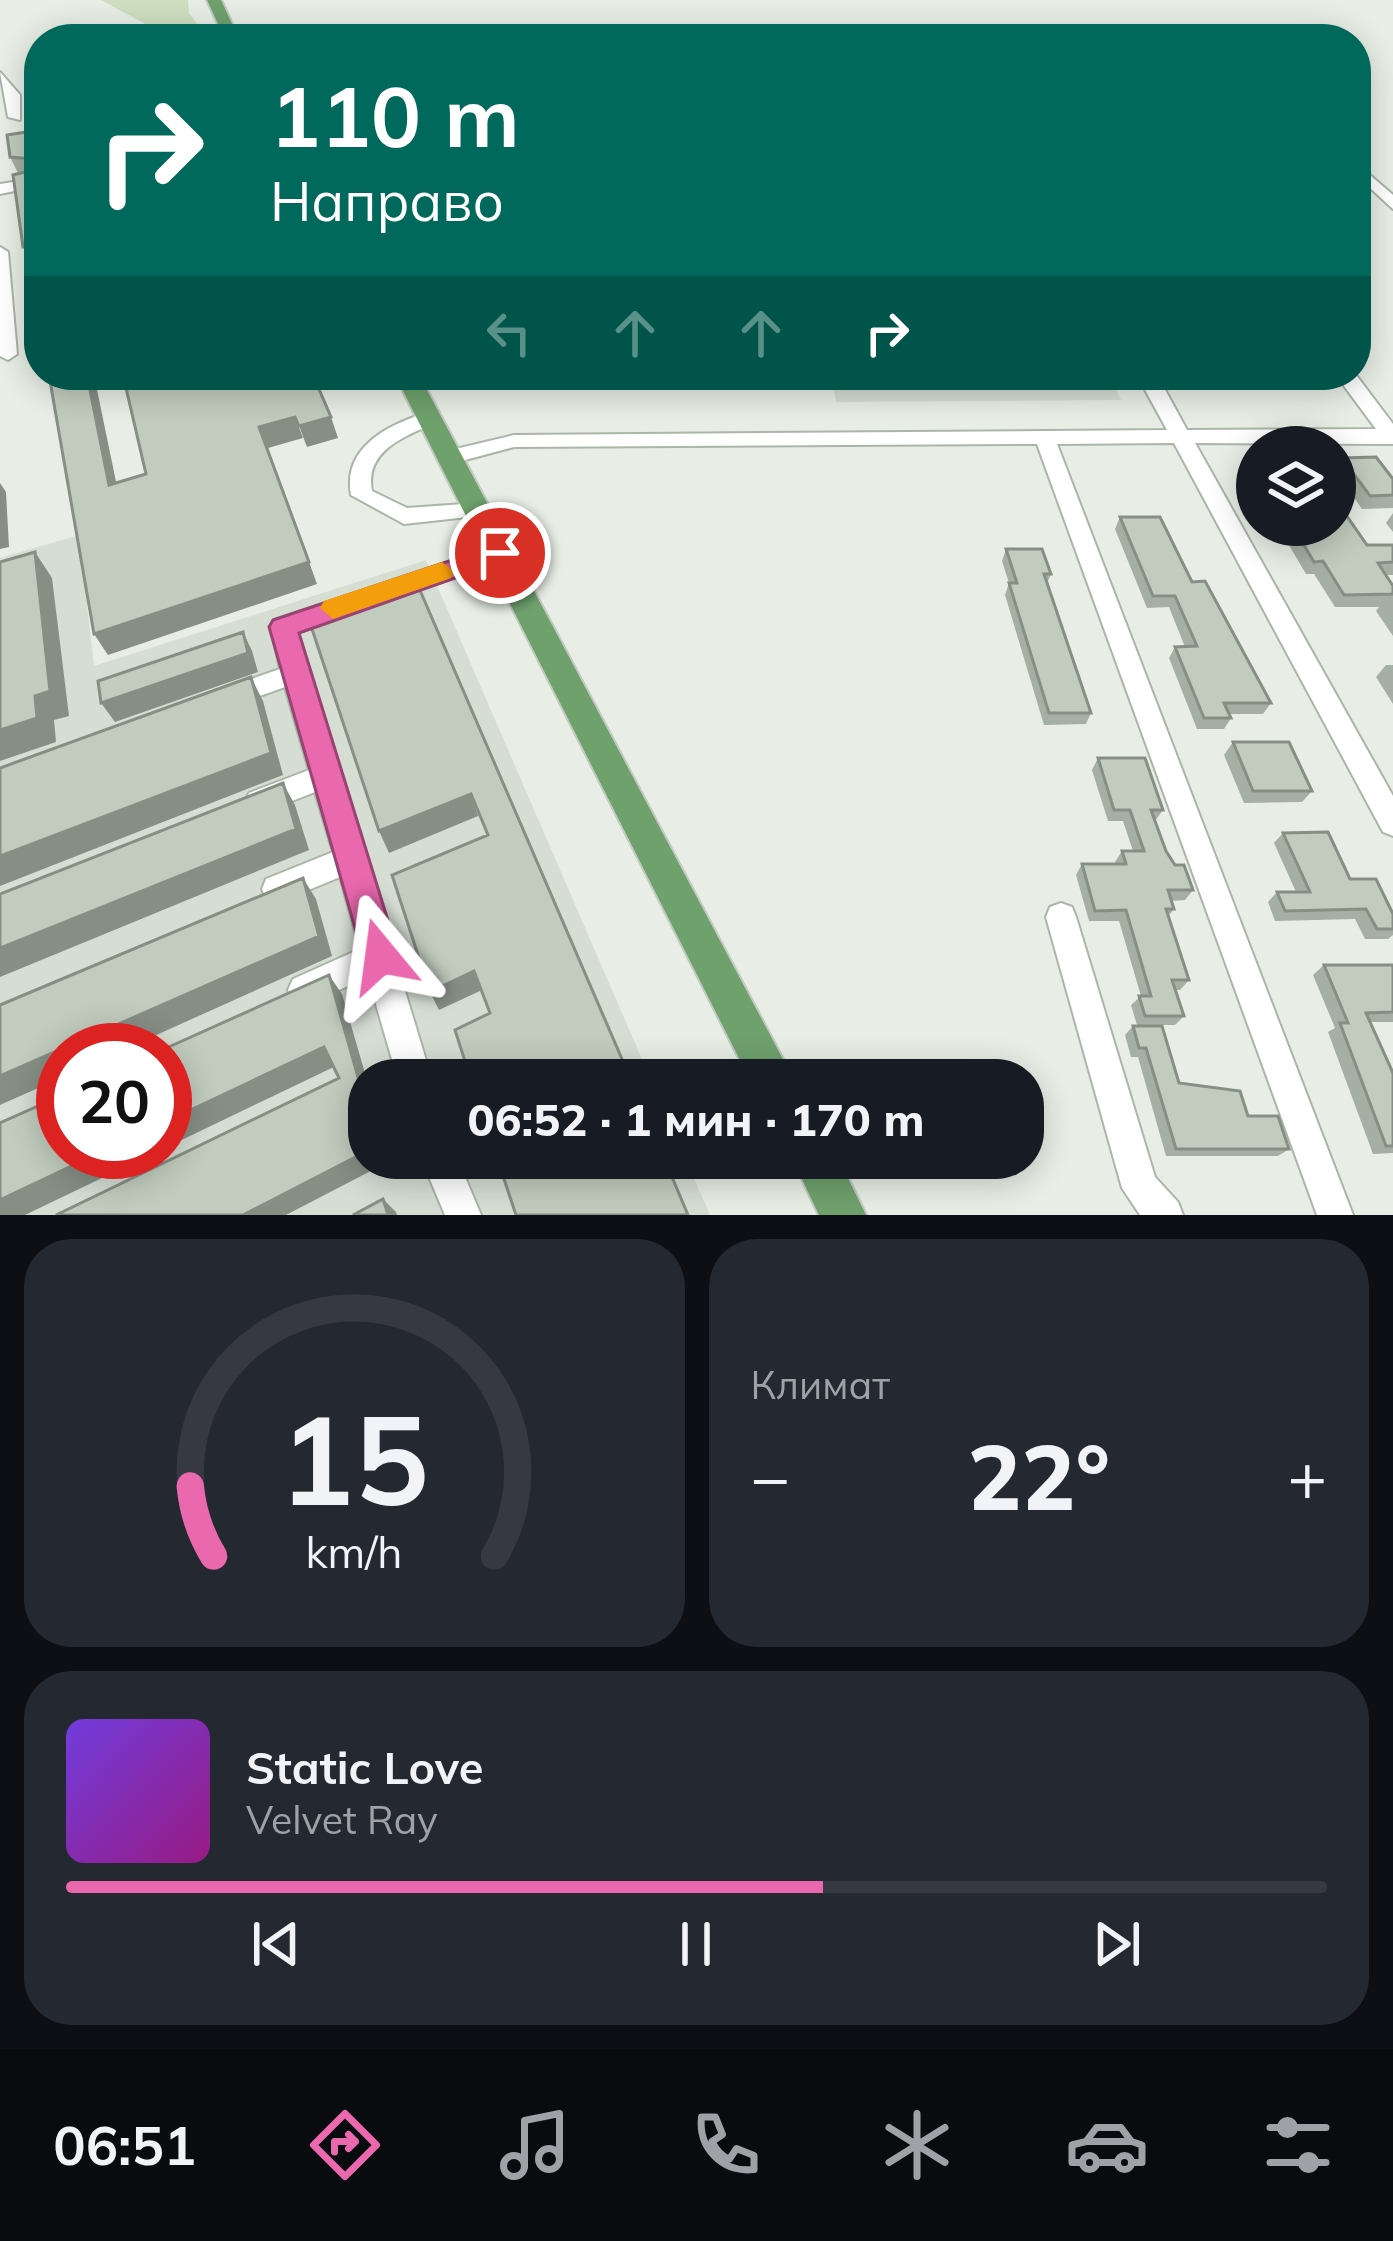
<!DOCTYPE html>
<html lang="ru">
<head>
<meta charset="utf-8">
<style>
  :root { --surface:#171b24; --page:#242831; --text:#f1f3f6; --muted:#9ea1a6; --line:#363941; --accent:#ea68ae }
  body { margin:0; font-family:Mulish,sans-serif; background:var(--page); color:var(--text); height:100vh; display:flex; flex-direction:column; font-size:45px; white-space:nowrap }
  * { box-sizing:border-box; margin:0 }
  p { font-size:39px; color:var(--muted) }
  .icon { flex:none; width:66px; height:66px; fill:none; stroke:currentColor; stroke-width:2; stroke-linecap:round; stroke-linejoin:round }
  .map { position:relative; height:1215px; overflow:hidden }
  .side { display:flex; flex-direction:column; gap:24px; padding:24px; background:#0d0f14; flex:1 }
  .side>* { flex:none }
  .top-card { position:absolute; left:24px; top:24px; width:1347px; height:366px; border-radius:48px; box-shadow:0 6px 30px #0003; background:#00695c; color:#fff; overflow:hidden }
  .tools { position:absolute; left:1236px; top:426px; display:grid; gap:24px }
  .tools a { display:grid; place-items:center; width:120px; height:120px; border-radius:50%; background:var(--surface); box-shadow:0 6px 30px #0003; font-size:60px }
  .speed { position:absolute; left:36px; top:1023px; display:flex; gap:24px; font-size:60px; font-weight:700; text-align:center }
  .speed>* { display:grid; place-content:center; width:156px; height:156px; border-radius:50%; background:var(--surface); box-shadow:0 6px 30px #0003; line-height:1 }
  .speed .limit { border:18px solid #d22; background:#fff; color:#111 }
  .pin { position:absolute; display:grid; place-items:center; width:102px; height:102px; color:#fff; margin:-51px; border:6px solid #fff; border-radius:50%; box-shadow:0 3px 12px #0007 }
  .me { position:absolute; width:132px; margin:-66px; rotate:344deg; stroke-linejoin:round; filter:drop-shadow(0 0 9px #0008) }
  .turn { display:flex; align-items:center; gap:42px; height:252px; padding:0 48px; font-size:54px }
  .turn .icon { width:156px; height:156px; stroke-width:2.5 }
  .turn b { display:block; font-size:84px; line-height:102px }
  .lanes { display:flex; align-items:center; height:114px; padding:0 48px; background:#0003; justify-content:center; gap:60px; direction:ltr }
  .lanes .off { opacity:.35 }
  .big { font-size:90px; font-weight:800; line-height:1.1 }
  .side .widget { flex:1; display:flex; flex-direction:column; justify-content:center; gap:18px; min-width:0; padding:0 42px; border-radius:48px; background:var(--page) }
  .side .dial { align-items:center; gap:0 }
  .dial svg { height:312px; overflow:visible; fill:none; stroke:var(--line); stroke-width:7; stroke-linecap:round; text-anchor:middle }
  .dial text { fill:var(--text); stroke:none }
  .song { display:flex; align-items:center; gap:36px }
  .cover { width:144px; height:144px; border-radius:18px; background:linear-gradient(135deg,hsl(260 70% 55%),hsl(310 70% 35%)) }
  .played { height:12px; border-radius:6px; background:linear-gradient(90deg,var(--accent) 60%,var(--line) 60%) }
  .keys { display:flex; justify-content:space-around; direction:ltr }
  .heat { display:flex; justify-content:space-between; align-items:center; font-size:66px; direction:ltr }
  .side .tiles { flex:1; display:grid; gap:24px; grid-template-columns:1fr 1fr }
  .widget:last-child { grid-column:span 2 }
  .trip { position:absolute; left:348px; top:1059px; width:696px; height:120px; border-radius:48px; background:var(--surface); box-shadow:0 6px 30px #0003; font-weight:800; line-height:120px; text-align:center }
  .menu { display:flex; height:192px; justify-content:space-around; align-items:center; background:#090b0e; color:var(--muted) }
  .menu .icon { width:84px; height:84px }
  .menu .current { color:var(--accent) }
  .menu b { font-size:54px; color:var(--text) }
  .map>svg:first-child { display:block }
</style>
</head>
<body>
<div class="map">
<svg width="1393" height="1215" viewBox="0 0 1393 1215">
  <rect width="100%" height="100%" fill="#e8eee6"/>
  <path fill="#d6ded4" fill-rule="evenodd" d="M831,375H1109L1121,400L836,402Z
    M79,535L94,666L426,560L651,1080H369V1158H685L710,1215H0V558ZM63,1050H165V1152H63Z"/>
  <path fill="#cfddc0" d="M101,0H188L189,13L208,39H173Z"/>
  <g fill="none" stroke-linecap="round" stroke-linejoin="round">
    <g stroke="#aab6a8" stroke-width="4">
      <path id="minor" d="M0,72L20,95V120L8,117Z
        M1356,163L1393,195V209L1356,175Z
        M39,178V186L0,194V184Z
        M0,247L8,252L17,354L8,360L0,356Z
        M1137,375H1157L1187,430L1376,429L1336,375H1356L1393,424V444L1195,443L1393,796V836L1383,832L1174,443L1057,444L1353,1215H1317L1037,444L514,447L450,464L440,457L443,452L514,435L1167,430Z
        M429,412L439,418L436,422C405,437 364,450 372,491L407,508L478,503L489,510L486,515L404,524L351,495C342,447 389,424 429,412Z
        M500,545L508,547L511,553L508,559L296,632L432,1080H398L368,977L304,1006L293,1001L288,990L293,979L360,949L340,877L277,903L266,899L262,889L266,879L333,852L315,792L259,814L249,811L245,802L249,793L309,770L285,687L229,707L220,704L216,697L220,690L280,669L271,627L274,620Z
        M1061,903L1072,907L1076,917L1155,1177L1178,1202L1183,1215H1140L1122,1188L1046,917L1050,907Z
        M421,1158H457L481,1215H445Z"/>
    </g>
    <g stroke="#c3c9c2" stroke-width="4">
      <path id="major" d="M207,0H221L239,39H225Z
        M395,375H419L794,1080H750Z
        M792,1158H838L866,1215H819Z"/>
    </g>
    <use href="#minor" fill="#fff" fill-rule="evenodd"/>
    <use href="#major" fill="#6fa16d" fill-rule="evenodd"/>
  </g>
  <path fill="#a6afa3" d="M39,130V266L33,267L18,173L10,157Z
    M1342,458L1393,479V508L1362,509L1335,471Z
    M1252,460H1257V492L1246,473Z
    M1393,513V532L1386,523Z
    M1120,517L1192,582L1271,703L1263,714H1229L1231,718L1224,729H1197L1169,658L1175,647H1185L1169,607L1147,608L1115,529Z
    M1277,525H1335L1367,545H1393V575H1386L1393,586V636L1376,611L1379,607H1335L1314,574H1306Z
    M1006,549L1051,574L1047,583L1091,713L1086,724L1044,725L1005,595L1009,583L1002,561Z
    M1386,665H1393V704L1376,677Z
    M1233,742L1312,791L1302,802L1244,803L1224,755Z
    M1098,758L1163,810L1155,821L1166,851L1193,890L1185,900L1171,901L1174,909L1169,915L1189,980L1180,990H1175L1184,1016L1175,1025H1137L1131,1005L1141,996L1119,921H1089L1076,875L1082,864H1116L1115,862L1122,851H1133L1123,821H1108L1092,770Z
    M1283,833L1350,879L1393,914V935L1388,939H1365L1355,919L1275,921L1268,902L1277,892H1296L1274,843Z
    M1324,965H1393V1022H1370L1393,1073V1153L1373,1154L1328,1032L1335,1028L1313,975Z
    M1133,1026L1179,1083L1248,1116L1289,1149L1278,1156H1166L1138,1057H1131L1125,1035Z"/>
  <path fill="#878f85" d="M39,243V266L33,267L23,247Z
    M87,375H94L121,506L109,485Z
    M295,417L303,438L268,448L317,584L108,655L94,634L259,427Z
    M331,417L338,438L307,447L299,426Z
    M0,483L6,492L9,547L0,549Z
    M35,552L52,578L69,716L54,720L56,742L0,761V730Z
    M243,632L252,651L258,672L115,722L101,703Z
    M251,677L263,701L283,775L0,886V856Z
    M283,783L295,805L309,850L0,977V948Z
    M471,794L478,816L389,853L379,831Z
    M303,878L316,899L332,956L123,1050H63V1077L0,1105V1076Z
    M474,971L482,990L439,1010L430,992Z
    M329,975L342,994L369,1087V1116Z
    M324,1047L338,1065L165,1148V1122Z
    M369,1150V1158H389L390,1161L286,1215H243Z
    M101,1152H156L25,1215H0V1200Z
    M383,1199L396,1212L397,1215H388Z"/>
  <path fill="#c1ccbe" stroke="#878f85" stroke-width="3" d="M39,130V243L23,247L13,175L33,170L34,159L10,157L7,135Z
    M49,375H87L109,485L146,474L123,375H303L306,382L315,380L331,417L299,426L295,417L259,427L309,562L94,634Z
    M1376,457L1393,479V495L1370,496L1342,458Z
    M1335,499L1367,545H1393V562L1378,563L1393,586V594L1344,595L1323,561L1314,562L1292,525H1335Z
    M1120,517H1160L1192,582L1205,581L1271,703H1224L1231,718H1204L1175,647L1197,646L1175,596H1153Z
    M1006,549H1042L1051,574H1044L1091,713H1049L1009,583H1017Z
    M35,552L50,691L35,696L37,718L0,730V562Z
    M416,581L631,1080H471L455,1030L490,1013L474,971L430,992L392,875L488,835L471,794L379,831L308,617Z
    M243,632L248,653L101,703L98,681Z
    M251,677L271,753L0,856V768Z
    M1233,742H1289L1312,791H1253Z
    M1098,758H1145L1163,810H1151L1166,851L1175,865H1184L1193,890H1168L1174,909H1166L1189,980H1172L1184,1016H1145L1139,996H1151L1126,910L1095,911L1082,864H1126L1122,851H1144L1130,810H1114Z
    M283,783L296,829L0,948V894Z
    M1328,832L1350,879H1376L1393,914V929H1377L1366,909L1285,911L1277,892H1310L1283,833Z
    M303,878L319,936L0,1076V1005Z
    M1324,965H1393V1012L1366,1013L1393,1073V1146H1386L1340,1023H1348Z
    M329,975L369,1116V1150L243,1215H56L339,1078L324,1047L165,1122V1050H162Z
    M1133,1026H1162L1179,1083L1240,1091L1248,1116H1278L1289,1149H1176L1146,1048H1139Z
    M63,1095V1152H101L0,1200V1123Z
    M497,1158H664L688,1215H516Z
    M383,1199L388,1215H353Z"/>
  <path fill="#ea68ae" stroke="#984471" stroke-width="3" d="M500,544L512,553L509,559L299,633L399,956L393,968L381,973L368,968L363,956L269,627L273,620Z"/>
  <path fill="#f59e0b" d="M442,562L455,572L451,578L333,619L320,608L324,601Z"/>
</svg>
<div class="tools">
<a><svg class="icon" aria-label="layers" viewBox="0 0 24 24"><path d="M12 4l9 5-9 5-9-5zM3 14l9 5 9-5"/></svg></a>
</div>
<div class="speed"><div class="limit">20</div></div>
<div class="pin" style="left:500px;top:553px;background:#d93025"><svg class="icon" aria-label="arrive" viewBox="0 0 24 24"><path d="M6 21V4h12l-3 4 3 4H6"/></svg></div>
<svg class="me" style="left:381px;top:956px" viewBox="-20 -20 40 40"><path d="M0-17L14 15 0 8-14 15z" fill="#ea68ae" stroke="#fff" stroke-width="4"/></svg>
<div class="trip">06:52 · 1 мин · 170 m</div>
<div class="top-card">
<div class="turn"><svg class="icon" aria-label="right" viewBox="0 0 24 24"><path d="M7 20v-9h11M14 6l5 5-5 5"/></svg><div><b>110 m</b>Направо</div></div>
<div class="lanes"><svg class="icon off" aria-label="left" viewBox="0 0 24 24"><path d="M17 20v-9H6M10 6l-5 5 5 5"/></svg><svg class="icon off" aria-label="ahead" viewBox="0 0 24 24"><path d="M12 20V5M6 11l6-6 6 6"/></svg><svg class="icon off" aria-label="ahead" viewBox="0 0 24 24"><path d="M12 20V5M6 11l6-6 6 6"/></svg><svg class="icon" aria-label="right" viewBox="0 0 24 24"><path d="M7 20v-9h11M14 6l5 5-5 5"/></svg></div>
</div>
</div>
<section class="side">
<div class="tiles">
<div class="widget dial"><svg viewBox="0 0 100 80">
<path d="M14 69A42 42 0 1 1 86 69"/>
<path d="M14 69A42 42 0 0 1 8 51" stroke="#ea68ae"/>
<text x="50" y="56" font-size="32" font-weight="700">15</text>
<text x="50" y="72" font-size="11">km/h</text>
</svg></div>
<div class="widget"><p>Климат</p>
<div class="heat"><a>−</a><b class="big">22°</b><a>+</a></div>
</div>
<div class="widget">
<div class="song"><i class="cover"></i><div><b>Static Love</b><p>Velvet Ray</p></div></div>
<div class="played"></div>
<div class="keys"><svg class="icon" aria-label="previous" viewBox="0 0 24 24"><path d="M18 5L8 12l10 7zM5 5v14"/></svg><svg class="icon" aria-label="pause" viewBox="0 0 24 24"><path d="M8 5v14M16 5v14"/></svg><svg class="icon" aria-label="next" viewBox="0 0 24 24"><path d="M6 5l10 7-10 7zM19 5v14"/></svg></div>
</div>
</div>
</section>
<nav class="menu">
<b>06:51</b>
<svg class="icon current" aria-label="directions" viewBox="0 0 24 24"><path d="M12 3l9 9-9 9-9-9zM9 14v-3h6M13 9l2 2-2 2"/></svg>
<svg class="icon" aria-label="music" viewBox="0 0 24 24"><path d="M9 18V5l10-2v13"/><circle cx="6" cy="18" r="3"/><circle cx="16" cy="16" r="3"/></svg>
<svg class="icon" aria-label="phone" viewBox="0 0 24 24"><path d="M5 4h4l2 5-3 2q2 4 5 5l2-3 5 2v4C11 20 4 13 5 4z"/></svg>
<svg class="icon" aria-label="climate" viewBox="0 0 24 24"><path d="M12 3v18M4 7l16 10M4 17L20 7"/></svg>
<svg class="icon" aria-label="car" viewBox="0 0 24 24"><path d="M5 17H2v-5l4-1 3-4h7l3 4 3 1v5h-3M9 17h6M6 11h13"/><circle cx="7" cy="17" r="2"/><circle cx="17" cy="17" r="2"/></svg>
<svg class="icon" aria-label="filters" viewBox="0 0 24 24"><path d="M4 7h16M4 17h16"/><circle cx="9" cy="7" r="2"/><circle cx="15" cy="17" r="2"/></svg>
</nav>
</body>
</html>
